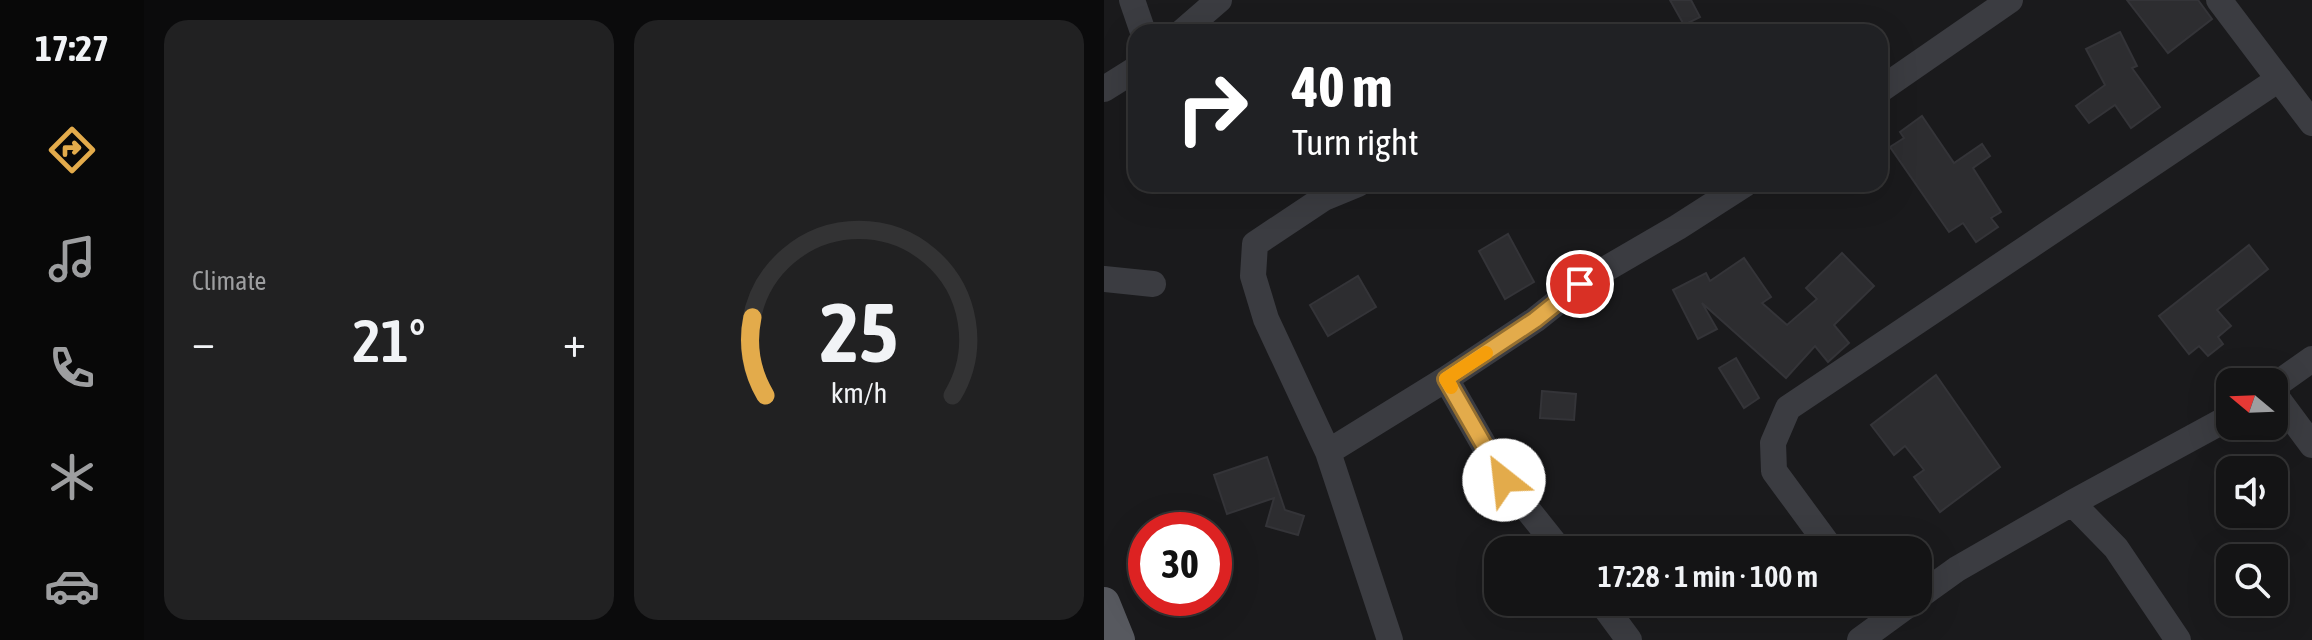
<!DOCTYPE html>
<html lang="en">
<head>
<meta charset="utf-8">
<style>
  :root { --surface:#141415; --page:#212122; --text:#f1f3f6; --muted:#9d9ea0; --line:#333334; --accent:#e3ab4b }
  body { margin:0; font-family:"Asap Condensed",sans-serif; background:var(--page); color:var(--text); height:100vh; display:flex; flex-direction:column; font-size:30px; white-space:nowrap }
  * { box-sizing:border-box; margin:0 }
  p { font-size:26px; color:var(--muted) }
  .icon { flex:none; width:44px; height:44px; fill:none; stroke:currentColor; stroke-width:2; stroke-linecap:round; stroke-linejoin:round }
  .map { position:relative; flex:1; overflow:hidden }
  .sheet { display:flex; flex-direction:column; gap:20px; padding:20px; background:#0b0b0c; width:960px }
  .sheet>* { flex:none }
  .top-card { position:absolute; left:24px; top:24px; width:760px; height:168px; border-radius:24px; box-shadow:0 8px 32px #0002,0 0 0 2px var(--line); background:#202124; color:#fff; overflow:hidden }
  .needle { width:52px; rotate:289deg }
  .fabs { position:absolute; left:1112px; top:368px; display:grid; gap:16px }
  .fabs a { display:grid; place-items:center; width:72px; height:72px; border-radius:16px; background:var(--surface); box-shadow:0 8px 32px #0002,0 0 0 2px var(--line); font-size:40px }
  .speed { position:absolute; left:24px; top:512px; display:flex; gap:16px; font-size:40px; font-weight:700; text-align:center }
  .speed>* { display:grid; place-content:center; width:104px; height:104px; border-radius:50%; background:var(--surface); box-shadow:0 8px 32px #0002,0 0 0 2px var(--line); line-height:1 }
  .speed .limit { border:12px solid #d22; background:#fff; color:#111 }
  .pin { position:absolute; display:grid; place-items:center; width:68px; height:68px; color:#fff; margin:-34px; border:4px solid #fff; border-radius:50%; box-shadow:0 2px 8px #0007 }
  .me { position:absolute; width:88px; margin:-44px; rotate:331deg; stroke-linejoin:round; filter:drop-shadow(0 0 6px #0008) }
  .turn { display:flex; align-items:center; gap:28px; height:168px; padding:0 32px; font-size:36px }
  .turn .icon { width:104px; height:104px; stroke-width:2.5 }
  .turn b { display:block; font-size:56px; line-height:68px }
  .big { font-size:60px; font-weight:600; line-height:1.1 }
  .sheet .card { flex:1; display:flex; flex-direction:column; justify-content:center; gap:12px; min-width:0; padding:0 28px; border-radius:24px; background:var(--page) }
  .sheet .dial { align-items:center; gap:0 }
  .dial svg { height:208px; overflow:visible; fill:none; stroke:var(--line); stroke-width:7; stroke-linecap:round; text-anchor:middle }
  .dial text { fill:var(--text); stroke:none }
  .heat { display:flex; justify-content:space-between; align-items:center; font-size:44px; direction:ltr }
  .sheet .tiles { flex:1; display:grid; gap:20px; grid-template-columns:repeat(2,1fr) }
  .trip { position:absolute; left:380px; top:536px; width:448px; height:80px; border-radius:24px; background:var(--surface); box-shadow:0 8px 32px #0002,0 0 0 2px var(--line); font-weight:600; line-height:80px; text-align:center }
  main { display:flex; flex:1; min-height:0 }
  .tab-bar { display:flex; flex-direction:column; width:144px; justify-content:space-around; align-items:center; background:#080808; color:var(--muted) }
  .tab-bar .icon { width:56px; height:56px }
  .tab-bar .on { color:var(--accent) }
  .tab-bar b { font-size:36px; color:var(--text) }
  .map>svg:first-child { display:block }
</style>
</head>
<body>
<main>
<nav class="tab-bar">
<b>17:27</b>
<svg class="icon on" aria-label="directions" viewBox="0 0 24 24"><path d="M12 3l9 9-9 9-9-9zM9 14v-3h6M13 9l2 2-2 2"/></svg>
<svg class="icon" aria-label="music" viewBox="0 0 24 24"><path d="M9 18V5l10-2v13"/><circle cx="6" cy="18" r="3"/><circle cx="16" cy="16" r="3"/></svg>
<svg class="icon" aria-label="phone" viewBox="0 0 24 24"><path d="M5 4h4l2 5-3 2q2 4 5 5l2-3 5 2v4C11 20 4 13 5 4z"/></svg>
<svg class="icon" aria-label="climate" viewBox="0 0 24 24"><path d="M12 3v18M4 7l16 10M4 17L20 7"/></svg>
<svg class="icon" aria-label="car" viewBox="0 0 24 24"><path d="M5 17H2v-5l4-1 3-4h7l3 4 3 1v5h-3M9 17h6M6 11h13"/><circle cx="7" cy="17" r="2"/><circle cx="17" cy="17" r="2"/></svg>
</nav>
<section class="sheet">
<div class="tiles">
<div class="card"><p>Climate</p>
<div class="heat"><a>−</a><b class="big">21°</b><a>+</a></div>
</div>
<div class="card dial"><svg viewBox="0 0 100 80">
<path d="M14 69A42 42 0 1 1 86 69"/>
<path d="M14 69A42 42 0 0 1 9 39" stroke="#e3ab4b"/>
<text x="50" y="56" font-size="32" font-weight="700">25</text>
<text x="50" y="72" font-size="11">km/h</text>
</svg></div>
</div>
</section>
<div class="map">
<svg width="1208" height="640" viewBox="0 0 1208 640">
  <rect width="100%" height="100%" fill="#1a1a1c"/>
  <path fill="#2d2d30" stroke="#343438" stroke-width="2" d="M566,0H587L596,17L580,25Z
    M1023,0H1094L1108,19L1064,53Z
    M1016,32L1033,66L1028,68L1056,107L1027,128L1011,105L985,123L972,106L1001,85L982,49Z
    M818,116L850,163L878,144L886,156L869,168L897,212L887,218L894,227L872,242L859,223L845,232L786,147L800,138L796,132Z
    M404,234L430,282L401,299L375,251Z
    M1145,245L1164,269L1113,310L1127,326L1114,337L1119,344L1104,356L1095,346L1085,354L1055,316Z
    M738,253L770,286L730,325L745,343L724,362L711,346L682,378L598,303L613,329L594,339L569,290L602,273L606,281L640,258L667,297L658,303L683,325L713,299L702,288Z
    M254,276L272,307L224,336L206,305Z
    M632,358L655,398L640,408L615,368Z
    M832,375L896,467L836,512L810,477L820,470L801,446L790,455L767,425Z
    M438,391L472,394L470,420L436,418Z
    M163,457L181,510L200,516L194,535L162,526L170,498L123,514L110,475Z"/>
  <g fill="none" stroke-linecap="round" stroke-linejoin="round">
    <path stroke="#3b3c41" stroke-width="26" d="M28,0L39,32
      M1115,0L1208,123
      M78,32L115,0
      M0,89L32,69
      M776,90L906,0
      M254,184L220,198L151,244L149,276L162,319L224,452L286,640
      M0,279L49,284
      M1170,386L1208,359
      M1170,394L1208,445
      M224,452L342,379
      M968,503L1012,548L1074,640
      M456,550L400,480L342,379L431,320L476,284L574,227L641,184
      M728,550L670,471L669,443L684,408L1175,79
      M814,597L853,569L968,503L1126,417
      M497,602L525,640
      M756,640L808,602"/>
    <path stroke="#57595f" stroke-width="32" d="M0,603L15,640"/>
  </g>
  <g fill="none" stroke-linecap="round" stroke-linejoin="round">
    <g stroke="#946f31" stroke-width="20">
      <path id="route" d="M400,480L342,379L431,320L476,284"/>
    </g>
    <use href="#route" stroke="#e3ab4b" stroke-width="14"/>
    <path stroke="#f59e0b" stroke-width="14" d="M347,387L342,379L382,353"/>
  </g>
</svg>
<div class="fabs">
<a><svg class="needle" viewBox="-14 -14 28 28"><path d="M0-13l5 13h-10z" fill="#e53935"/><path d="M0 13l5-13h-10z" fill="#9d9ea0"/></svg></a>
<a><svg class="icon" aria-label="sound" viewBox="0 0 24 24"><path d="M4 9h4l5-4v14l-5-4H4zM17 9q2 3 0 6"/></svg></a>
<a><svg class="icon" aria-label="search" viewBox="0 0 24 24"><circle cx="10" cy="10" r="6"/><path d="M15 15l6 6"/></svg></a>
</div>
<div class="speed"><div class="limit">30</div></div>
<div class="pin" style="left:476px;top:284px;background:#d93025"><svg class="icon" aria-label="arrive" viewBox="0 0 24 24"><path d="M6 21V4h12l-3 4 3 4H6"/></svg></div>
<svg class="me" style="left:400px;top:480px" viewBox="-20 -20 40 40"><circle r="19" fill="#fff"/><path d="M0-13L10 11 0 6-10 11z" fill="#e3ab4b"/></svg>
<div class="trip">17:28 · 1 min · 100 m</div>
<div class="top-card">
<div class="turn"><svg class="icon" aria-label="right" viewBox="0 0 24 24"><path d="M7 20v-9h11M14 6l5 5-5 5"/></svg><div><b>40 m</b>Turn right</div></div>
</div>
</div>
</main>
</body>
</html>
